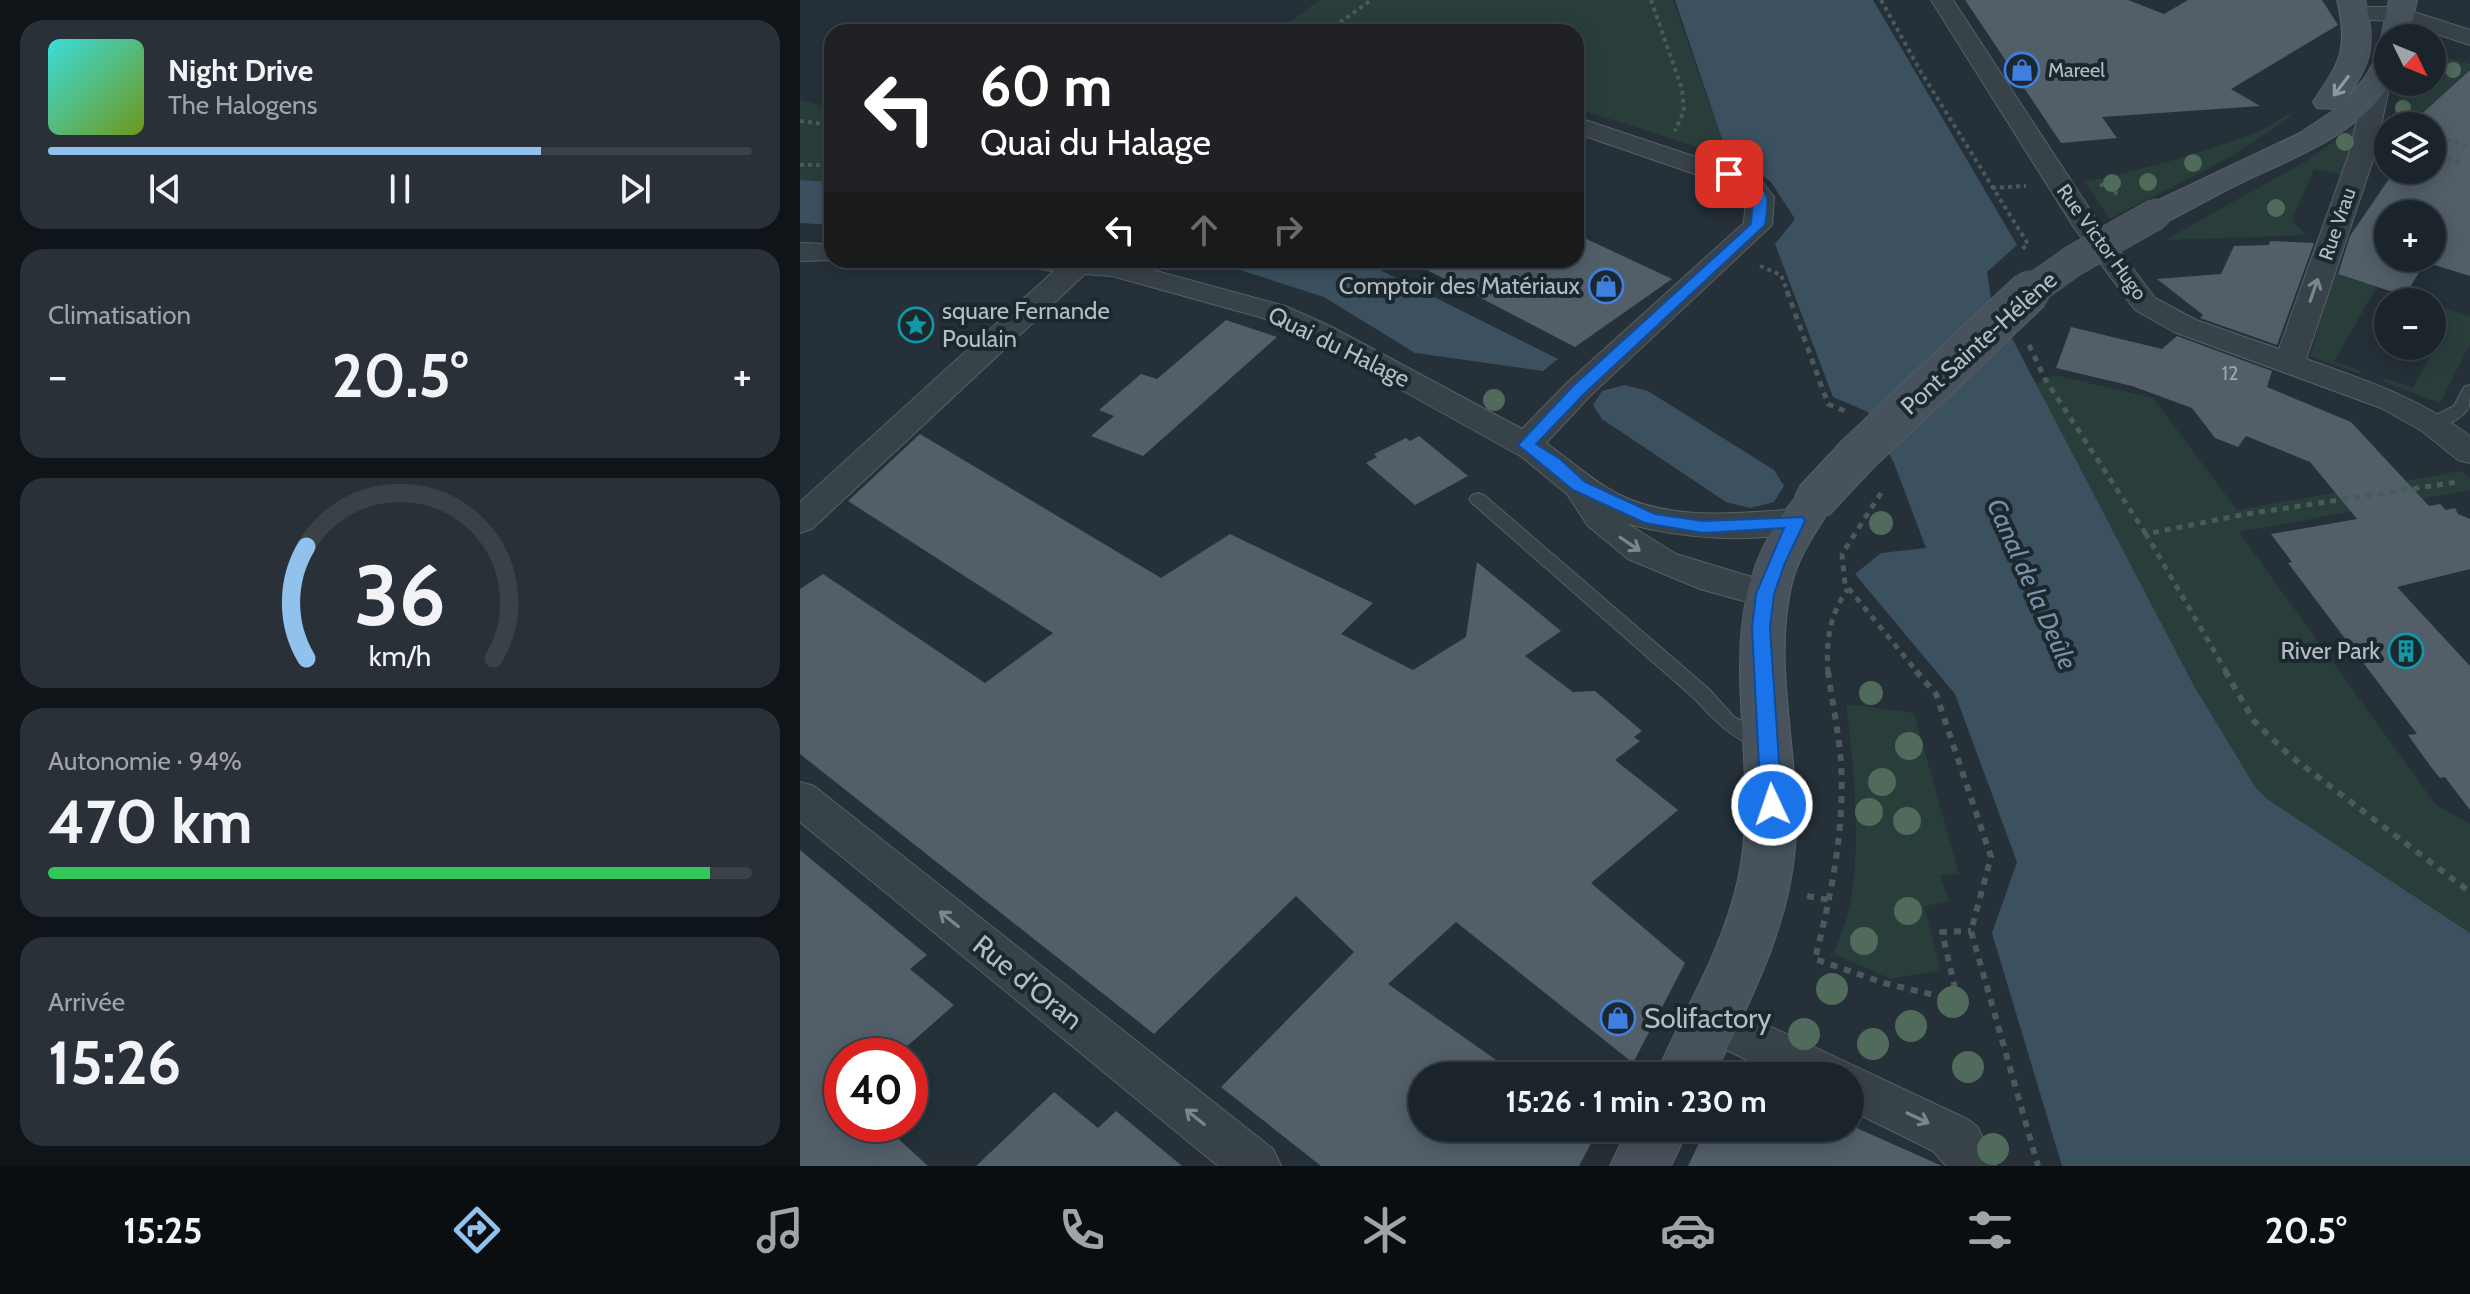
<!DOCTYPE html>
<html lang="fr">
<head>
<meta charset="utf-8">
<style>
  :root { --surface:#1c242b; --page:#293037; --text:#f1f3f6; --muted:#a0a4a9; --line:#3a4147; --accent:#90c2ed }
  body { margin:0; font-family:Cabin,sans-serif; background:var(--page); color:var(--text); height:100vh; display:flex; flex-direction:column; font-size:30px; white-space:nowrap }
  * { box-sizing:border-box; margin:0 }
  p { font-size:26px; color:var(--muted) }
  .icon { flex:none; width:44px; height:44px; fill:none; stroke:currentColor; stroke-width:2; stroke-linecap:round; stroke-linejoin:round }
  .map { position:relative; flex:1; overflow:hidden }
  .drawer { display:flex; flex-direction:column; gap:20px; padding:20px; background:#0f1418; width:800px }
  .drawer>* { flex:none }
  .guide { position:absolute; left:24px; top:24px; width:760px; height:244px; border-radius:24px; box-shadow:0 4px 20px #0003,0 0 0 2px var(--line); background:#202124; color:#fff; overflow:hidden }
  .needle { width:52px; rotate:133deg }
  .tools { position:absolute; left:1574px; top:24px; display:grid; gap:16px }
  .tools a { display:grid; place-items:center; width:72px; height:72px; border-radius:50%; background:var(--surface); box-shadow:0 4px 20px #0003,0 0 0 2px var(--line); font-size:40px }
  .speed { position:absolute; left:24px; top:1038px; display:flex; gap:16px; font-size:40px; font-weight:700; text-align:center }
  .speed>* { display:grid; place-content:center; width:104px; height:104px; border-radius:50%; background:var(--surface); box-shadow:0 4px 20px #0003,0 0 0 2px var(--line); line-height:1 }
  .speed .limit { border:12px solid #d22; background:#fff; color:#111 }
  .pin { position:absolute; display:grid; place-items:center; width:68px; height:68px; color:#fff; margin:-34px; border-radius:16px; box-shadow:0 4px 12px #0006 }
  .me { position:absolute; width:88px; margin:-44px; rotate:357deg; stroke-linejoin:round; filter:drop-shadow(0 0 6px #0008) }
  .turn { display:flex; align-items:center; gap:28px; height:168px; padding:0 24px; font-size:36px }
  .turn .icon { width:104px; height:104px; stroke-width:2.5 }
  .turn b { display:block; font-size:56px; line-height:68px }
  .lanes { display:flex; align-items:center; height:76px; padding:0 24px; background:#0003; justify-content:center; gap:40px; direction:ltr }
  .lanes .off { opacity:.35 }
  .big { font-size:60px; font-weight:700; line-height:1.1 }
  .drawer .card { flex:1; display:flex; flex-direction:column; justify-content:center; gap:12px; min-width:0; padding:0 28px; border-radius:24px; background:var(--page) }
  .drawer .dial { align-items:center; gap:0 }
  .dial svg { height:208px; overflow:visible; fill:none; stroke:var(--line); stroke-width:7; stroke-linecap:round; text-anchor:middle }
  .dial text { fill:var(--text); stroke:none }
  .song { display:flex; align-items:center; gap:24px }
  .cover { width:96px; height:96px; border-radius:12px; background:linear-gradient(135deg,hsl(180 70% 55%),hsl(80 70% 35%)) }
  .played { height:8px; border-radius:4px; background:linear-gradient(90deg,var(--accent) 70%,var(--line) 70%) }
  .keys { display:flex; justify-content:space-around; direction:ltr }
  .heat { display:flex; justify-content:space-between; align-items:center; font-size:44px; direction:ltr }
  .charge { height:12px; border-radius:6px; background:linear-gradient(90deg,#34c759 94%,var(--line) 0) }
  .trip { position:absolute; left:608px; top:1062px; width:456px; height:80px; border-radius:40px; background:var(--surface); box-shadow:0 4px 20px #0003,0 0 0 2px var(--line); font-weight:700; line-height:80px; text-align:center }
  .dock { display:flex; height:128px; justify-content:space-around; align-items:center; background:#0b0e11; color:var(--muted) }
  .dock .icon { width:56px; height:56px }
  .dock .active { color:var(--accent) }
  .dock b { font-size:36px; color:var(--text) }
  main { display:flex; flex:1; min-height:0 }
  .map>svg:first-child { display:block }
</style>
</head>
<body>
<main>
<section class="drawer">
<div class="card">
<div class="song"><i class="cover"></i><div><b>Night Drive</b><p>The Halogens</p></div></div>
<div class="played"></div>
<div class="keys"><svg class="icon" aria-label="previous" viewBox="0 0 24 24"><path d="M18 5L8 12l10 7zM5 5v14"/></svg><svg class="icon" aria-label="pause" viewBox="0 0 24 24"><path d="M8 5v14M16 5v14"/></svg><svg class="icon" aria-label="next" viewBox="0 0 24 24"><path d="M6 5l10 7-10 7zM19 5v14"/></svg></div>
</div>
<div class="card"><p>Climatisation</p>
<div class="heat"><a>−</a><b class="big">20.5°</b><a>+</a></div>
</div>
<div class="card dial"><svg viewBox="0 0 100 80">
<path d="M14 69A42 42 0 1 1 86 69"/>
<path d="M14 69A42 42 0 0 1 14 26" stroke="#90c2ed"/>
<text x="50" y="56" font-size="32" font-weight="700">36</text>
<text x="50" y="72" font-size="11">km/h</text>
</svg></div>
<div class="card"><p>Autonomie · 94%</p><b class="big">470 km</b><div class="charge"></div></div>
<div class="card"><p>Arrivée</p><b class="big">15:26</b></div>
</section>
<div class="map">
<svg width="1670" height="1166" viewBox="0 0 1670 1166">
  <rect width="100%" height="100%" fill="#253039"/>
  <path fill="#293e3b" d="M520,0H873L925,148L918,154L776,108V32H475Z
    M1632,53L1670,64V69L1607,126C1592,107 1597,104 1605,82H1632Z
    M0,100L32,108V182L0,180Z
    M1495,112C1440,158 1372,185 1310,219L1285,182C1344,169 1401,154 1457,132C1471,127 1481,117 1495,112Z
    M1554,127H1559L1543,175L1514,169L1492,220L1506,235L1365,240L1506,161Z
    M1534,273L1577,287L1534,361L1562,371L1560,374L1510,356Z
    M1632,304L1670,316V344L1640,403L1583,382L1584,378L1613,388L1645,326L1632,322Z
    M1255,375L1353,398L1437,510L1661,471L1670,479V490L1439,532L1636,805L1670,824V933L1467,799L1456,788L1394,686L1234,384Z
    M1046,704L1114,713L1159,874L1140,875L1149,902L1124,906L1140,970L1091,979L1034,954C1039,937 1048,918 1051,901C1061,836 1054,768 1046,704Z"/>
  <path fill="#3c5160" d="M875,0H1073L1217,245L1187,272L1191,298L1394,686L1456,788L1467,799L1670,933V1166H1262L1192,933L1217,862L1155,694L1055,574L1081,553L1126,548L1094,463L1068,412L1033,397L975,244L995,219L971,182L925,148Z
    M0,180L32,182V225L0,223Z
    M409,260H560L758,359L743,371L615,353L524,297Z"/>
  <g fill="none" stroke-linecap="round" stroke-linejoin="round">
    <path fill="#3c5160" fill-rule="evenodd" d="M825,385L848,391L974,470L984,486L974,502L950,508L926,502L802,419L793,405L802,391Z"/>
  </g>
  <path fill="#525f69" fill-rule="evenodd" d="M1165,0H1328L1364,14L1388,0H1522L1538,25L1431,89L1460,106L1302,117L1317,138L1261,143Z
    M1670,70V276L1625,262L1605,296L1538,274L1550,236L1595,170H1632V126H1608ZM1588,214H1632V258H1588Z
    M776,234L872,279L775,347L608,260H776Z
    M1470,241L1514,243L1477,345L1400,318L1403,315L1357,279L1421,274L1434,246L1469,245Z
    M426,320L477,337L343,456L291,436L314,416L299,410L341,374L357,379Z
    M1271,327L1362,349L1377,336L1472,371L1467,387L1551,422L1629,506L1640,504L1646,510L1655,508L1658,514L1670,519V569L1597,587L1670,666V810L1645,777L1640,778L1631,767L1608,735L1617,734L1488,563L1492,562L1471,534L1557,519L1510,462L1446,436L1438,447L1415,438L1392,408L1332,386L1256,368Z
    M120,434L361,578L430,534L573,603L541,634L613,670L666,637L677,562L761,631L725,656L773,692L795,691L842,731L834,737L840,741L815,760L878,810L791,883L885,963L833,1063L656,922L588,984L719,1076H622V1128H792L797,1132L779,1166H521L421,1087L554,952L496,896L354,1034L0,754V589L23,574L185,683L253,633L48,501Z
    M619,436L668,476L615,505L566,463L577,457L574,454L606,438L610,441Z
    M0,850L127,955L110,969L154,1005L96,1056H42V1124H82L128,1166H0Z
    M254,1092L298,1128L316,1111L382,1166H176Z
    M1050,1125L1142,1166H888L906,1128H1050Z"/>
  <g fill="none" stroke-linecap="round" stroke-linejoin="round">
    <g stroke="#566067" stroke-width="2">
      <path id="lane" d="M1670,385C1670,391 1670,400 1669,406C1665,419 1638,430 1627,428L1625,424L1627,420L1654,406L1664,387Z
        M678,493L684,495L909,689L934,717L969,735L972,740L969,745C944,753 910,716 895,699L672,503L669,499L672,495Z"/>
    </g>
    <g stroke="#566067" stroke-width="2">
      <path id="street" d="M1131,0H1153L1300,225L1355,298L1396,320L1479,349L1549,154L1566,83L1569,78H1587L1590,83L1575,154L1506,359C1565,380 1620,398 1670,436V463L1658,460L1622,431L1581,408L1374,332L1335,310L1275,229Z
        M1555,7H1599L1670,30V45L1597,21L1547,19L1544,14L1547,9Z
        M776,117L959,178L974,197L972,225L790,396L746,443C770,460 790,479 816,493C871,522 938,513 997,509L1009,513L1014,521L1009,529C955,545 881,538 828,524L876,554L978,585L983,594L978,603L965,607L900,589L828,559L788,526L767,494L722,457L508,338L463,318L312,276L285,274L12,529L0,533V502L254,271L217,266L213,260H316L485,306L530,326L722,429L768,382L944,223L946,197L941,190L776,133Z
        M0,243L32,244V260H38L0,261Z
        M0,782L14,786L473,1149L481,1166H418L0,822Z
        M912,999L1167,1119L1177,1126L1196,1166H1146L1133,1151L1050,1110V1076H980L896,1035L889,1020L896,1005Z"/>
    </g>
    <g stroke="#566067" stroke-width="2">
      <path id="secondary" d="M1537,0H1565C1577,46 1571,66 1543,103L1564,79L1578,55L1588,52V82H1592C1555,136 1502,154 1445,181C1419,193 1394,208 1368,221L1356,224L1344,221L1339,214L1344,207L1500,133L1536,109L1517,108L1513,102C1540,62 1549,49 1537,0Z
        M1589,0H1617L1609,38H1588V45L1581,38Z
        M1014,487L1029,491L1035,501C1018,529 998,555 991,587C972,673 1002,761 995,848C989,928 948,1005 914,1076H855C884,1011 922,951 938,880C965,759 904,628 980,518C991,503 996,492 1014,487Z
        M828,1128H889L871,1166H810Z"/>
    </g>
    <path stroke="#485b5a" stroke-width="4" stroke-dasharray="4 4" stroke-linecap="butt" d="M851,0L882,89L884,111L875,131
      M1081,0L1121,72L1228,244L1220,251
      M527,32L571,0
      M0,121L32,125
      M1632,136L1670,146
      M1632,154L1660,162L1658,166
      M0,165H32
      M1300,184L1319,195
      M1192,188L1226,186
      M960,266L981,275L988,293"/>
    <path stroke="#485b5a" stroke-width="5" stroke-dasharray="6 6" stroke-linecap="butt" d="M987,291L1028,404L1045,411
      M1229,345L1245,379L1346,534
      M1081,493L1042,554L1045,584L1118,673
      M1028,673C1026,642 1029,615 1048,589
      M1427,673L1346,534L1441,515L1657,482"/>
    <path stroke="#485b5a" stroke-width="6" stroke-dasharray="7 7" stroke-linecap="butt" d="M1028,671C1032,702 1039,733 1041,763C1045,829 1031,896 1015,959L1084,983L1147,998L1157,997L1142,932L1171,931
      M1116,671L1136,694L1191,857L1171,931L1238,1166
      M1425,671L1454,721L1489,755L1670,892
      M1007,896L1030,900"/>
    <use href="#lane" fill="#384249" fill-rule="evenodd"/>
    <use href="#street" fill="#384249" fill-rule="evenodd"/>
    <use href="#secondary" fill="#47525c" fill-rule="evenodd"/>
    <g stroke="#566067" stroke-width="32" stroke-linecap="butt">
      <path id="secondary-bridge-far1" d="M1228,293L1273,261L1356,214"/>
    </g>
    <g stroke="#566067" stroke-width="43" stroke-linecap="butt">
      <path id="secondary-bridge" d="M1014,501L1058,454L1230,291"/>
    </g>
    <use href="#secondary-bridge-far1" stroke="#47525c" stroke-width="31"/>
    <use href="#secondary-bridge" stroke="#47525c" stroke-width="41"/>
  </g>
  <g fill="#506a5b">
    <circle cx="1653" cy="70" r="8"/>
    <circle cx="1603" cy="108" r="8"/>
    <circle cx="1545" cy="142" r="9"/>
    <circle cx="1393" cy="163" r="9"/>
    <circle cx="1348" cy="182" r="9"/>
    <circle cx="1312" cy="183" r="9"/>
    <circle cx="1476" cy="208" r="9"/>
    <circle cx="694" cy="400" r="11"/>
    <circle cx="1081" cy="523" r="12"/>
    <circle cx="1071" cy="693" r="12"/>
    <circle cx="1109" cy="746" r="14"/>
    <circle cx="1082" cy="782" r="14"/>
    <circle cx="1069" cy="812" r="14"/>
    <circle cx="1107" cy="821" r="14"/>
    <circle cx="1108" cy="911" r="14"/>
    <circle cx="1064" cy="941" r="14"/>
    <circle cx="1032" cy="989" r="16"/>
    <circle cx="1153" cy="1002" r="16"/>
    <circle cx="1111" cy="1026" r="16"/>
    <circle cx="1004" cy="1034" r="16"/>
    <circle cx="1073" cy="1044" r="16"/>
    <circle cx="1168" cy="1067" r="16"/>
    <circle cx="1193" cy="1149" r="16"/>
  </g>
  <defs><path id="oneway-shaft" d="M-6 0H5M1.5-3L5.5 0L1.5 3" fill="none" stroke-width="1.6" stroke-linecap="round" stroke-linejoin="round" transform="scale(2)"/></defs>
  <use stroke="#8d98a0" href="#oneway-shaft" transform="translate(1541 86) rotate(127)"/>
  <g stroke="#7c868d">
    <use href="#oneway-shaft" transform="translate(1514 290) rotate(-71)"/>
    <use href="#oneway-shaft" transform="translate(830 544) rotate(34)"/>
    <use href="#oneway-shaft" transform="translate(149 919) rotate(-141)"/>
    <use href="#oneway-shaft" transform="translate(395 1117) rotate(-141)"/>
    <use href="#oneway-shaft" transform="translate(1118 1118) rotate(25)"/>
  </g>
  <path fill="#1a73e8" stroke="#114b97" stroke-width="2" d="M924,172C939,170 963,182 967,198C968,206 966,217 965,225L785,393L736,444L760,459L785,482L855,514L903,521L1003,517L1005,521L985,563L974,594L970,628L982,805L979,811L972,814L964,811L961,805L952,628L956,594L984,528L903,533L845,523L773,490L718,445L773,386L951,224L953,197L945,187L924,177Z"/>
  <defs>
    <g id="shop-ring" transform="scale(1.8)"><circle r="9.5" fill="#1d272e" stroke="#3f7fe0" stroke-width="1.5"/><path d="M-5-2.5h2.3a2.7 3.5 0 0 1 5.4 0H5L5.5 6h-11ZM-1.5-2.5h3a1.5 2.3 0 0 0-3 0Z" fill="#3f7fe0"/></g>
    <g id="sight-ring" transform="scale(1.8)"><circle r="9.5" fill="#1d272e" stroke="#0f9aa8" stroke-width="1.5"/><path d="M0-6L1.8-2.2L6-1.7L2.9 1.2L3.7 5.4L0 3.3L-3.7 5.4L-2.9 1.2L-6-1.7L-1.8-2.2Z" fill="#0f9aa8"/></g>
    <g id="building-ring" transform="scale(1.8)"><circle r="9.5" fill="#1d272e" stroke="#0f9aa8" stroke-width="1.5"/><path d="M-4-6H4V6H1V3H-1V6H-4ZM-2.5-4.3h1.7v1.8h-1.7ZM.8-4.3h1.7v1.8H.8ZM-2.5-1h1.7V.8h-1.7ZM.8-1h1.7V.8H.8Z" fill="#0f9aa8"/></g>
  </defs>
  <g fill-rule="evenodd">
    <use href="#shop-ring" x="1222" y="70"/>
    <use href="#shop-ring" x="806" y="286"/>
    <use href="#sight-ring" x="116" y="325"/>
    <use href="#building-ring" x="1606" y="651"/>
    <use href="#shop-ring" x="818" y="1018"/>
  </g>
  <g text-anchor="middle" stroke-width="8" stroke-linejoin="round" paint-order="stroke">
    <g font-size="20" fill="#b3bdc5" stroke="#1d272e" text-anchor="start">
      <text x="1248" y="77">Mareel</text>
    </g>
    <g font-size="20" fill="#b3bdc5" stroke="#1d272e">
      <text transform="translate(1537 224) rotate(-71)" y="7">Rue Vrau</text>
      <text transform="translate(1302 242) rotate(54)" y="7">Rue Victor Hugo</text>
    </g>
    <g font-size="20" fill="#9ba6ae">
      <text x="1430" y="380">12</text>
    </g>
    <g font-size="24" fill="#b3bdc5" stroke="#1d272e" text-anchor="end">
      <text x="780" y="294">Comptoir des Matériaux</text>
      <text x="142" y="319" text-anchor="start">square Fernande<tspan x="142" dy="28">Poulain</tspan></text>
      <text x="1580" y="659">River Park</text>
    </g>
    <g font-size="24" fill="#b3bdc5" stroke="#1d272e">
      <text transform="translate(1179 343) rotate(-42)" y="8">Pont Sainte-Hélène</text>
      <text transform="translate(539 347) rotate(26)" y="8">Quai du Halage</text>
    </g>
    <g font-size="26" font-style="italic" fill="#7792a6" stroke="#1d272e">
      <text transform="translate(1232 584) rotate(66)" y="9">Canal de la Deûle</text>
    </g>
    <g font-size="28" fill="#b3bdc5" stroke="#1d272e">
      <text transform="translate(228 982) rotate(39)" y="10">Rue d'Oran</text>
    </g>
    <g font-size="28" fill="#b3bdc5" stroke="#1d272e" text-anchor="start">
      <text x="844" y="1028">Solifactory</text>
    </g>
  </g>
</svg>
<div class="tools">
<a><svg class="needle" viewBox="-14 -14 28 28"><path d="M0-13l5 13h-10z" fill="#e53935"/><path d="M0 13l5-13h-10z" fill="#a0a4a9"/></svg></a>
<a><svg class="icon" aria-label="layers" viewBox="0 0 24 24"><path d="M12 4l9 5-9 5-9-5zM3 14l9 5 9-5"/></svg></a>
<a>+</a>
<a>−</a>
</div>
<div class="speed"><div class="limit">40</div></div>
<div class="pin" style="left:929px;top:174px;background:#d93025"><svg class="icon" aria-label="arrive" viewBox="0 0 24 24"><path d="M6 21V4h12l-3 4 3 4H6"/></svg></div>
<svg class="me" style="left:972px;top:805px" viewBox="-20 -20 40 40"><circle r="17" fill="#1a73e8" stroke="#fff" stroke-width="3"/><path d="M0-11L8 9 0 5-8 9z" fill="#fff"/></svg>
<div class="trip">15:26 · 1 min · 230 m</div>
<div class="guide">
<div class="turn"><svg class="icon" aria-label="left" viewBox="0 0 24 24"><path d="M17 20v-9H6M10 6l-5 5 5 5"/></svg><div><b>60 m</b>Quai du Halage</div></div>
<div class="lanes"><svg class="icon" aria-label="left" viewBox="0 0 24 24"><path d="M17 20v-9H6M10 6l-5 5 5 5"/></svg><svg class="icon off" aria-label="ahead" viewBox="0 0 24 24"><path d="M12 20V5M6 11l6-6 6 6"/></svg><svg class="icon off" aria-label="right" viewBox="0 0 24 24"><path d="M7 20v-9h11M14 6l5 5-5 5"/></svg></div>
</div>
</div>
</main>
<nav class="dock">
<b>15:25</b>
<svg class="icon active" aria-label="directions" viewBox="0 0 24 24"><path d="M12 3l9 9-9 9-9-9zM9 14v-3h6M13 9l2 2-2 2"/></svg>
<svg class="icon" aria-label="music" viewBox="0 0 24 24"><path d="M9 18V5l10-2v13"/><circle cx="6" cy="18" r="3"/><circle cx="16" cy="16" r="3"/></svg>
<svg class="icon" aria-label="phone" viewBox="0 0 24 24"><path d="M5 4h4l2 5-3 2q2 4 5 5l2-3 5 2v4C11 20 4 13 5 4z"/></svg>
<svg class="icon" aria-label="climate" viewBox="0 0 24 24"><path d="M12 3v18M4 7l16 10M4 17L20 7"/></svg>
<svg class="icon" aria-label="car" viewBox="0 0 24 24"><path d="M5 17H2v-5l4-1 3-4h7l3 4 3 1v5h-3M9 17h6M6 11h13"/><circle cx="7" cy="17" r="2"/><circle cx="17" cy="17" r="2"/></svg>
<svg class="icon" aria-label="filters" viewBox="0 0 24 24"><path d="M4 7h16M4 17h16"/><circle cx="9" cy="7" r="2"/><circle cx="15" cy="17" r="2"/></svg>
<b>20.5°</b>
</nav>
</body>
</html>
